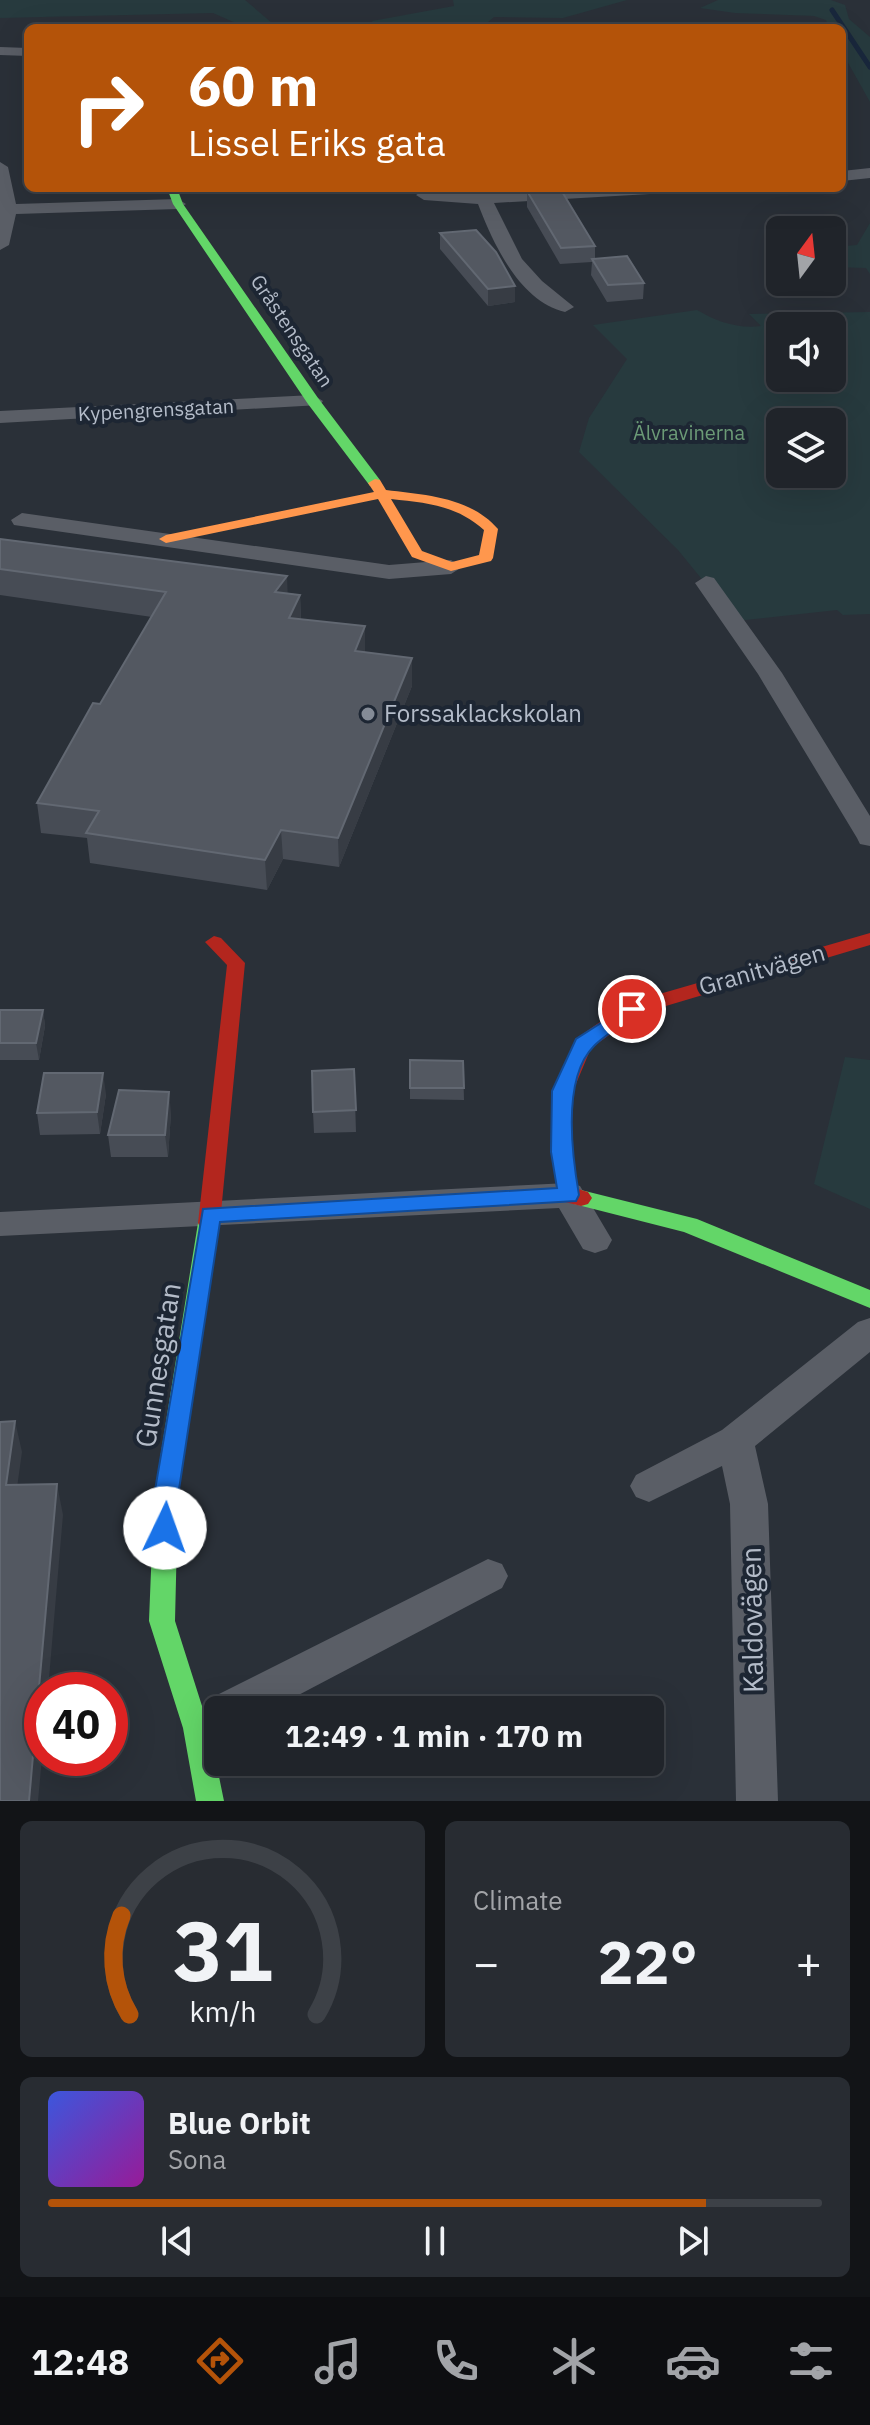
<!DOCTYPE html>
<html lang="en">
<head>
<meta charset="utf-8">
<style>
  :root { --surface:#20242a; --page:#282c32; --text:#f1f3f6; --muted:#a2a4a8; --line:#3d4147; --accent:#b45309 }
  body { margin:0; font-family:"IBM Plex Sans",sans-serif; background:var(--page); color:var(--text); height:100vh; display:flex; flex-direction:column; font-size:30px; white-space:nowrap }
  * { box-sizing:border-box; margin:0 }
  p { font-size:26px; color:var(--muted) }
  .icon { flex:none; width:44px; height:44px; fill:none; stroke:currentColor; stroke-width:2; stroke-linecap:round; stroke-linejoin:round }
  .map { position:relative; height:1801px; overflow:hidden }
  .panel { display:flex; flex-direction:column; gap:20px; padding:20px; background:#121417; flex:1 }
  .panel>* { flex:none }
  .top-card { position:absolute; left:24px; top:24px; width:822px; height:168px; border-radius:12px; box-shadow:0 8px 32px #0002,0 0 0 2px var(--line); background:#b45309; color:#fff; overflow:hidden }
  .needle { width:52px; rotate:15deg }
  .buttons { position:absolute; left:766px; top:216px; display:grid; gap:16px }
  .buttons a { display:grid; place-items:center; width:80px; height:80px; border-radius:12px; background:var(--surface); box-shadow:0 8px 32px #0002,0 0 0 2px var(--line); font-size:40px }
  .speed { position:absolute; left:24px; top:1672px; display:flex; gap:16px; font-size:40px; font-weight:700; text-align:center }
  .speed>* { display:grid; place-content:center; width:104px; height:104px; border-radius:50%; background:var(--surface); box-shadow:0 8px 32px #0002,0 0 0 2px var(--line); line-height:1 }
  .speed .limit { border:12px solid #d22; background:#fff; color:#111 }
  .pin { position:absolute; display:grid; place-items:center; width:68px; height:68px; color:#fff; margin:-34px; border:4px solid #fff; border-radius:50%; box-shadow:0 2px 8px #0007 }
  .me { position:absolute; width:88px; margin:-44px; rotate:3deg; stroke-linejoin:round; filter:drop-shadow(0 0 6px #0008) }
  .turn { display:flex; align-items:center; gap:28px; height:168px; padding:0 32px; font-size:36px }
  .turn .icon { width:104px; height:104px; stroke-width:2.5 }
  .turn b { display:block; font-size:56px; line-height:68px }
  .big { font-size:60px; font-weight:700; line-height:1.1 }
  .panel .widget { flex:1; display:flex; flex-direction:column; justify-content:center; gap:12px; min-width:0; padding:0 28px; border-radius:12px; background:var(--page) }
  .panel .dial { align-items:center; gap:0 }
  .dial svg { height:208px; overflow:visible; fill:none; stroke:var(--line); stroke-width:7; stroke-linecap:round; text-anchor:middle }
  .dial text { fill:var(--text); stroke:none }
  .song { display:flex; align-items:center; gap:24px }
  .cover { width:96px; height:96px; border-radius:12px; background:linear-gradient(135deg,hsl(230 70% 55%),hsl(300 70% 35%)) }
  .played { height:8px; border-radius:4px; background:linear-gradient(90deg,var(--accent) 85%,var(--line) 85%) }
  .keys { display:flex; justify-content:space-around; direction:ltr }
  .heat { display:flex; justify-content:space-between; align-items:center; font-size:44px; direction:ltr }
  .panel .tiles { flex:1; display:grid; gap:20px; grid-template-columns:1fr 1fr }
  .widget:last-child { grid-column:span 2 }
  .trip { position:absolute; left:204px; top:1696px; width:460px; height:80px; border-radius:12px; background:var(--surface); box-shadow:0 8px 32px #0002,0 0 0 2px var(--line); font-weight:700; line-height:80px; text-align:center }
  .menu { display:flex; height:128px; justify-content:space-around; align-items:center; background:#0d0e11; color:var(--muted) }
  .menu .icon { width:56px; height:56px }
  .menu .active { color:var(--accent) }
  .menu b { font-size:36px; color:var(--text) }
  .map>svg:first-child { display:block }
</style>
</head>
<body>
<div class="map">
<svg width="870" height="1801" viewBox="0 0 870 1801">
  <rect width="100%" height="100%" fill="#2a3038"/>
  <path fill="#273a3e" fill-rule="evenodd" d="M0,0H245L278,28H247L213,13L0,18Z
    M453,0H627L563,18L494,17L481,28H375L372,21L454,6Z
    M718,0H831L845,5L849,19L870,37V102L842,52V28H829L826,20L814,16L735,13L700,8Z
    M870,223V274L866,268L832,267V247L857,245Z
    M697,310C717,322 739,329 761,326L749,314L870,312V614L843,615L837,610L736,621L678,550L579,452L589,418L627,359L593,325ZM780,326H832V378H780ZM780,422H832V474H780Z
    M845,1057L870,1060V1209L814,1184Z"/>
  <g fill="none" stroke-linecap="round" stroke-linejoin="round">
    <path stroke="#19273c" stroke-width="5" d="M832,10L870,67"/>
    <path fill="#5a5e66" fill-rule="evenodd" d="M0,47L28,48V56L0,55Z
      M0,162L8,167L16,204L178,199L186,204L178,209L16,214L9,245L0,250Z
      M870,168V178L842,181V171Z
      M585,188H675L667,193L494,203L522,259L542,281L574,307L565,312C519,301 493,243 478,204L424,200L416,195L424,190L484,194Z
      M313,395L323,401L320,405L0,423V411Z
      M22,513L389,565L451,560L462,567L451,574L389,579L14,525L11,520Z
      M706,576L714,578L782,673L870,816V846L860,844L857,838L758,674L695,583Z
      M568,1183L580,1186L612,1240L607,1249L595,1253L583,1249L559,1208L0,1236V1212Z
      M870,1318V1352L755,1446L768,1504L778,1801H736L730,1504L722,1466L649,1502L636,1497L630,1486L636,1475L722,1430L858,1322Z
      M488,1559L502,1564L508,1576L502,1588L270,1710H218L215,1724L209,1710L215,1696Z"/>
    <path fill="#63d668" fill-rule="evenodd" d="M167,188H177L183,204L318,398L380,480V486H370L308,404L173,204Z
      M581,1190L697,1219L870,1290V1308L684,1232L574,1204L570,1198L574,1192Z
      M209,1215L217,1217L220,1223L178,1496L175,1621L209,1728L224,1801H196L183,1728L149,1621L154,1496L198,1223L201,1217Z"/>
    <path fill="#ff974d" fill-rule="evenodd" d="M375,479L380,480L386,490C426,495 470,497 498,529L493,558L491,561L451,571L412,557L378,499L166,543L159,539L166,535L374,492L368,483ZM391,499C427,503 456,505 484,530L479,555L452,562L422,551Z"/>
    <path fill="#b3261e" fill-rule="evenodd" d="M870,933V945L639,1014L591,1048L573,1091L571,1152L578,1189L588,1192L592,1198L588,1204L581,1206L561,1201L551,1152L553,1091L576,1039L625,1004Z
      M214,936L221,938L245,963L220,1223L217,1229L209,1231L201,1229L198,1223L227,965L205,942Z"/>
  </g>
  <path fill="#474c55" d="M527,191L595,246V258L644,283L643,299L607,302L591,275L592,262L560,264L527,207Z
    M440,233L515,302L488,306L440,249Z
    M0,539L300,595L301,619L365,626V652L412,686L339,867L283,859L267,890L90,863L87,838L41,833L37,803L100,704L152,617L0,595Z
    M0,1010H43L45,1026L39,1060H0Z
    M410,1060L463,1061L464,1100L410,1099Z
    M354,1069L356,1132L314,1133L313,1112Z
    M106,1094L100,1134L40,1135L37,1113Z
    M171,1113L168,1157H111L108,1135Z"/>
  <path fill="#373c44" d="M515,286V302L488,306V289Z
    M287,576L288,603L275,592Z
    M300,595L301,623L289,618Z
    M365,626V654L355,651Z
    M412,658V686L339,867L338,838Z
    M281,830L283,859L267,890L265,860Z
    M43,1010L45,1026L39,1060L36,1043Z
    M103,1073L106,1094L100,1134L97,1112Z
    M169,1092L171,1113L168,1157L165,1135Z
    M15,1421L22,1452L13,1516L6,1485Z
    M57,1484L63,1515L48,1690H42V1758L38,1801H29Z"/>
  <path fill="#535861" stroke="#626872" stroke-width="2" d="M561,190L595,246L561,248L527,191Z
    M476,230L496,252L515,286L488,289L440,233Z
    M627,256L644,283L608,285L592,259Z
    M0,539L287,576L275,592L300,595L289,618L365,626L355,651L412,658L338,838L281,830L265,860L86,833L99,811L37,803L93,703L100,704L166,592L0,569Z
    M0,1010H43L36,1043H0Z
    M410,1060L463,1061L464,1088H410Z
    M354,1069L356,1110L313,1112L312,1071Z
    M44,1073H103L97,1112L37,1113Z
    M119,1090L169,1092L165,1135H108Z
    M15,1421L6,1485L57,1484L29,1801H0V1422Z"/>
  <path fill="#1a73e8" stroke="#114b97" stroke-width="2" d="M632,1003L639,1004L641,1009L639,1014C624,1024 606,1034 594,1046C562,1078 572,1155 579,1195L576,1201L220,1222L178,1496L174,1535L165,1538L156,1535L153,1528L154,1496L203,1209L557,1188L551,1152L552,1091L576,1039Z"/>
  <circle fill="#848b96" stroke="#1d2633" stroke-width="3" cx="368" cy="714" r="8"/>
  <g text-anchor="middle" stroke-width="8" stroke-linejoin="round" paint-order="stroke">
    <g font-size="20" fill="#b4bcc9" stroke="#1d2633">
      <text transform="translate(292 331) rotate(56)" y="7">Gråstensgatan</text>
      <text transform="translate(156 410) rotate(-3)" y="7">Kypengrensgatan</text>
    </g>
    <g font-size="20" fill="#6b9a76" stroke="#1d2633">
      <text x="689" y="440">Älvravinerna</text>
    </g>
    <g font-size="24" fill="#b4bcc9" stroke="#1d2633" text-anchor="start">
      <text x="384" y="722">Forssaklackskolan</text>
    </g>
    <g font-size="24" fill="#b4bcc9" stroke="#1d2633">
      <text transform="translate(762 970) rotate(-16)" y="8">Granitvägen</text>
    </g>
    <g font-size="28" fill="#b4bcc9" stroke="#1d2633">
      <text transform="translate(158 1365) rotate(-81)" y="10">Gunnesgatan</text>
      <text transform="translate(752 1620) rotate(-91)" y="10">Kaldovägen</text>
    </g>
  </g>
</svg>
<div class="buttons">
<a><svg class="needle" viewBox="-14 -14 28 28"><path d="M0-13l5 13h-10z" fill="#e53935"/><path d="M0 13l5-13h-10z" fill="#a2a4a8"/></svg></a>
<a><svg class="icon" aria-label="sound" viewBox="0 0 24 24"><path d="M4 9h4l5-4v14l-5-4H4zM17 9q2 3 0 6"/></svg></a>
<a><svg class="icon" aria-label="layers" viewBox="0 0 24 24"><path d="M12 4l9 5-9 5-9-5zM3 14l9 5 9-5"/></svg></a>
</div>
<div class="speed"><div class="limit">40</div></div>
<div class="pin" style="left:632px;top:1009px;background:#d93025"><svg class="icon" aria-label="arrive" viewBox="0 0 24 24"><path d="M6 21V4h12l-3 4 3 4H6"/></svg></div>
<svg class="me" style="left:165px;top:1528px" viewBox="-20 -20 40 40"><circle r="19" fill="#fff"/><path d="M0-13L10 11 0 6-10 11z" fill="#1a73e8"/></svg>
<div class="trip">12:49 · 1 min · 170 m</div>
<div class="top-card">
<div class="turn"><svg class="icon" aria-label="right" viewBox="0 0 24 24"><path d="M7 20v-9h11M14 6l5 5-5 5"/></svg><div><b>60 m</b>Lissel Eriks gata</div></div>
</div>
</div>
<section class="panel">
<div class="tiles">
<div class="widget dial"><svg viewBox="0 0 100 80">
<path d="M14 69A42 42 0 1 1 86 69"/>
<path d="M14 69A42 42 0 0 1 11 31" stroke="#b45309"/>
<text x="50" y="56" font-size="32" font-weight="700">31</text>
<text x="50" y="72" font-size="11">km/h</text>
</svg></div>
<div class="widget"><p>Climate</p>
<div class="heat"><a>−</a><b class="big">22°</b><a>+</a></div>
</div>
<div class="widget">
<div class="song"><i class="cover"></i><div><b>Blue Orbit</b><p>Sona</p></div></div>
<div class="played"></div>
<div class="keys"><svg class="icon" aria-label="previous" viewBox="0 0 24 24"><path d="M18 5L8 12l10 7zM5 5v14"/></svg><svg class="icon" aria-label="pause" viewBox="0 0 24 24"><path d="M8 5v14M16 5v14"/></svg><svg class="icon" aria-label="next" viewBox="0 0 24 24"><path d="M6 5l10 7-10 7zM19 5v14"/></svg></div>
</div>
</div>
</section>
<nav class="menu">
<b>12:48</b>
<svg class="icon active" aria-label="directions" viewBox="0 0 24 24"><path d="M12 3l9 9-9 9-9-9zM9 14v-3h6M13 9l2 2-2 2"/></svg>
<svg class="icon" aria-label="music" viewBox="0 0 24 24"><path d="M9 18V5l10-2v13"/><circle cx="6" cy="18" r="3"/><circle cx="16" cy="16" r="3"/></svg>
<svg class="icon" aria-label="phone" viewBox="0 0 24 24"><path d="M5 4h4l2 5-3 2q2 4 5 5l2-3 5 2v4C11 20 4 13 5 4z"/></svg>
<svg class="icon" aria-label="climate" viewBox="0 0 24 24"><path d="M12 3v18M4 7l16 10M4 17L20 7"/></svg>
<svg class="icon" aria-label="car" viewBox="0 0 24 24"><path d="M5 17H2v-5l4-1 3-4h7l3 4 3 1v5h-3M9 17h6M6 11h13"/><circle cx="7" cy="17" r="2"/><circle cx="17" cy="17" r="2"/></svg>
<svg class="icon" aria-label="filters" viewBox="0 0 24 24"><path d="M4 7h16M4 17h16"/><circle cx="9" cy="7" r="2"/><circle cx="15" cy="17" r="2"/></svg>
</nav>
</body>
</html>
